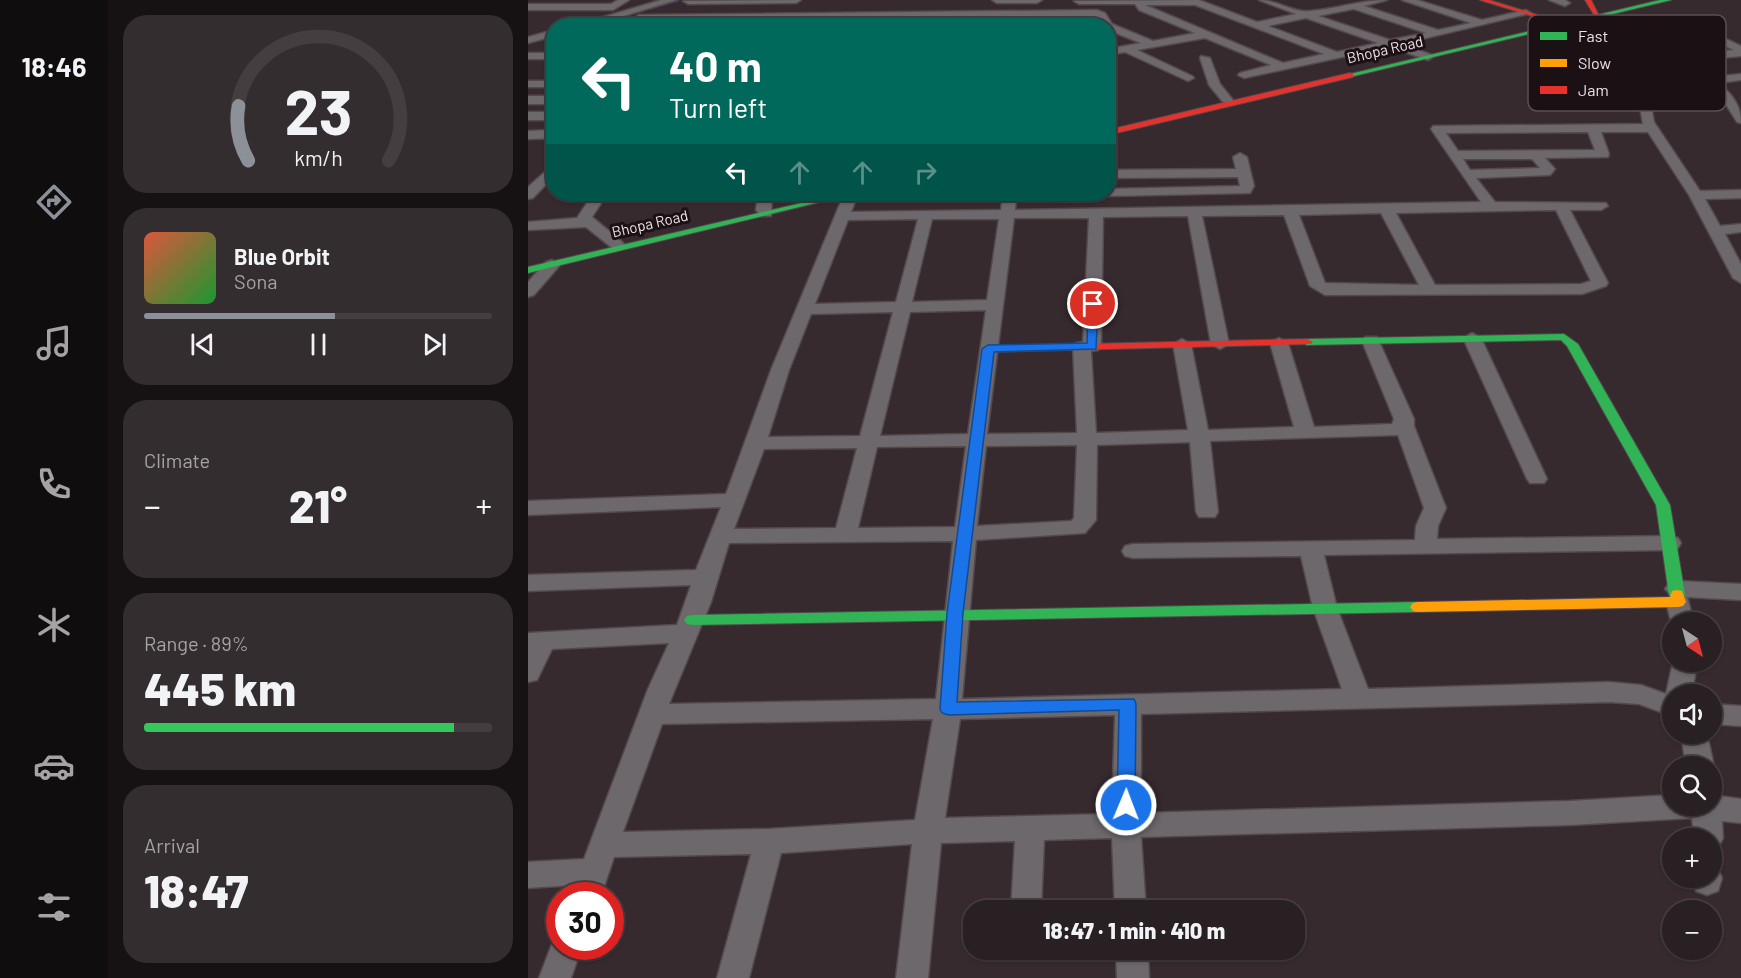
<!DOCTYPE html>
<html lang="en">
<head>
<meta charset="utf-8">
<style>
  :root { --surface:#282022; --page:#342d2f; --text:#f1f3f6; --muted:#a5a3a5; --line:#443e40; --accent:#8c9099 }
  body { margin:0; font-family:Barlow,sans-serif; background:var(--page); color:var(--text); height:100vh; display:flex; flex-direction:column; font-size:22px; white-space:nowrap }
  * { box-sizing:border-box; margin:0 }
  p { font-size:20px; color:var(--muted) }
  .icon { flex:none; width:33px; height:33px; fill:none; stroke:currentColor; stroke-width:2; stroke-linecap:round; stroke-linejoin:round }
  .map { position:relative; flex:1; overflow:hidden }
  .side { display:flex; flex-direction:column; gap:15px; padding:15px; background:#161213; width:420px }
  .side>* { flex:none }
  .banner { position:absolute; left:18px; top:18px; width:570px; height:183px; border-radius:24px; box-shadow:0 2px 4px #0004,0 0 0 2px var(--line); background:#00695c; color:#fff; overflow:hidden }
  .needle { width:39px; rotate:144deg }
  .controls { position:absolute; left:1134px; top:612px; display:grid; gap:12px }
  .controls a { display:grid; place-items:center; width:60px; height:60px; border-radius:50%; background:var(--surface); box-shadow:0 2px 4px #0004,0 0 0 2px var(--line); font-size:30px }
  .speed { position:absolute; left:18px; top:882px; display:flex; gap:12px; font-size:30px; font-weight:700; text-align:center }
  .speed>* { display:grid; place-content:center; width:78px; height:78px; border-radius:50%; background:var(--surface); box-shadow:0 2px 4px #0004,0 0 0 2px var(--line); line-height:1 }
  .speed .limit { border:9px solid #d22; background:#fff; color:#111 }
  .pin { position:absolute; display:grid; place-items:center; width:51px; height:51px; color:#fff; margin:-26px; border:3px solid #fff; border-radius:50%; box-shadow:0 2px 6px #0007 }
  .me { position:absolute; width:66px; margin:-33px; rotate:1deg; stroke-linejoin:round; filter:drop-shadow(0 0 4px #0008) }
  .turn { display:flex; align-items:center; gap:21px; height:126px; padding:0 24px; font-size:27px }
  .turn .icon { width:78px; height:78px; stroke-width:2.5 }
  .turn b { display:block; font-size:42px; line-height:51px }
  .lanes { display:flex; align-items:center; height:57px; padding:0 24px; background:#0003; justify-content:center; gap:30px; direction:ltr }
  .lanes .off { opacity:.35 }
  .big { font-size:45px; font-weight:800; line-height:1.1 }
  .side .widget { flex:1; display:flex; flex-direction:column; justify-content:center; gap:9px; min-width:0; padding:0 21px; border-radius:24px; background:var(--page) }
  .side .dial { align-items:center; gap:0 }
  .dial svg { height:156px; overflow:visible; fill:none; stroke:var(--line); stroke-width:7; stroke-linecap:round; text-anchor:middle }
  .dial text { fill:var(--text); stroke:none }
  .song { display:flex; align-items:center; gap:18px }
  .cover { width:72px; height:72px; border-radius:9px; background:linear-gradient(135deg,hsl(10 70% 55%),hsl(130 70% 35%)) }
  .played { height:6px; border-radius:3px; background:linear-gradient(90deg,var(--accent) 55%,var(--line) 55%) }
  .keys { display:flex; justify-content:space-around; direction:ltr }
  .heat { display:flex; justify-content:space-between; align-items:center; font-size:33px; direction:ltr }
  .charge { height:9px; border-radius:4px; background:linear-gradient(90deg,#34c759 89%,var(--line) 0) }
  .trip { position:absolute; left:435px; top:900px; width:342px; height:60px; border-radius:24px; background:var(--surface); box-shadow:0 2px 4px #0004,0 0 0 2px var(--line); font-weight:800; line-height:60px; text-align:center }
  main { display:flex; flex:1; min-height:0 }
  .dock { display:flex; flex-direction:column; width:108px; justify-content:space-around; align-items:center; background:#100d0e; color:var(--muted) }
  .dock .icon { width:42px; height:42px }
  .dock .active { color:var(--accent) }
  .dock b { font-size:27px; color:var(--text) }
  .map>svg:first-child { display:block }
</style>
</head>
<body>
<main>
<nav class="dock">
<b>18:46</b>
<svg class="icon active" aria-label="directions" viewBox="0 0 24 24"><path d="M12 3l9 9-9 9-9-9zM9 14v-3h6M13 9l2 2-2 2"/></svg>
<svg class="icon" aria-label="music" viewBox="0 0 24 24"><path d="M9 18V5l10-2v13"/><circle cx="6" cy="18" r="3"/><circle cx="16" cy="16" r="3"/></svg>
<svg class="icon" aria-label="phone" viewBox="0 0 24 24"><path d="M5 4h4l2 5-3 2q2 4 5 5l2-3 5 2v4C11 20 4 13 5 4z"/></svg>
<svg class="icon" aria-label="climate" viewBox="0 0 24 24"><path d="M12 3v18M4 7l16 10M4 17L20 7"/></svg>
<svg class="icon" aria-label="car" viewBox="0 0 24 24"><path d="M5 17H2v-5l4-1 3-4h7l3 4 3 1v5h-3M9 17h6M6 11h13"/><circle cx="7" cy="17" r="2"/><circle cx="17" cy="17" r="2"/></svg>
<svg class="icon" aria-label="filters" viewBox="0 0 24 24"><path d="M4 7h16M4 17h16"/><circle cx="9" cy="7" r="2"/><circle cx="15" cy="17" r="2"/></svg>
</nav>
<section class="side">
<div class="widget dial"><svg viewBox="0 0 100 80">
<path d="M14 69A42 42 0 1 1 86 69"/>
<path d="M14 69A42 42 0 0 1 9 41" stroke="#8c9099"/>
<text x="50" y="56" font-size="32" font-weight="700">23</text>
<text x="50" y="72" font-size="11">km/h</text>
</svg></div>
<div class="widget">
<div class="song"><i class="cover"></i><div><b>Blue Orbit</b><p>Sona</p></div></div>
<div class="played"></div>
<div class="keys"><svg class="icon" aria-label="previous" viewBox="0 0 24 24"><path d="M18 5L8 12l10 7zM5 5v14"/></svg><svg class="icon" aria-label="pause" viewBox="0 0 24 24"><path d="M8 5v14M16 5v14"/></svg><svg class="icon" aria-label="next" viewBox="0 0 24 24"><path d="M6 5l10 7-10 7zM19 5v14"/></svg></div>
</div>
<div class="widget"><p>Climate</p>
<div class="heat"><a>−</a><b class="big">21°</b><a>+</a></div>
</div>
<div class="widget"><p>Range · 89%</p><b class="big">445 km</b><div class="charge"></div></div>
<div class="widget"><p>Arrival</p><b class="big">18:47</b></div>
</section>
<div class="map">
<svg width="1213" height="978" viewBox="0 0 1213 978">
  <rect width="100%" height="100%" fill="#362a2e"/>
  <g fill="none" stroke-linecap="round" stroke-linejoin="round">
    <path stroke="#453e7a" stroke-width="3" d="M122,8L150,0"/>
    <g stroke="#53484c" stroke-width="3">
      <path id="street" d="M90,0H101L85,10H0V4H83Z
        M133,0H148L63,26H45Z
        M273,0L268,3L160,4L155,1Z
        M464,0H514L509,3H469Z
        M671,0L729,22L768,14L731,0C749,0 766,13 782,11C808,9 832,0 859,0L836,6L910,30L943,23L874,0H889L954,20L998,10L1003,13L873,44L904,55L905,57L900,60L861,47L716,78L710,75L712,73L743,65L677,38L609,50L664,76L666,78L660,81L597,52L580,55V49L613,43L580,30V26H575L568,16L111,21L106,18L111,15L569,10L577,13L584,24L625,41L667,33L611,10L607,4H551L546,1ZM617,5H667L796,54L755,63ZM825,9H826L898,33L862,40L790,16ZM778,18L850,43L809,52L740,26Z
        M1021,0H1037L1042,3L1037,6Z
        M1067,15H1073L1099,40L1112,59L1206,50L1161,29L1112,30L1111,28L1116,25L1163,23L1213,46V56L1115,65L1118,79L1138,82L1213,74V80L1190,83C1204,94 1213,105 1213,123L1209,122L1192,95L1178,84L1138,88L1119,86L1126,122L1172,191L1213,190V198L1177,199L1192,226L1213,224V232L1197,234L1213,264V283L1205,278L1161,195L1120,132H1073L1081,154L1080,157L1017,158L1027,169L1022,175L948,178L967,202L1078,203L1080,206L1073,210H1042L1080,283L1078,286L1054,294L797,295L782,286L756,215L674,216L701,344L692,349L683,344L660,216L575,217L573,346L570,350L563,351L568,433L660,430L645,344L654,339L663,344L680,430L766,427L742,343L751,338L760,343L786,427L864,424L866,419L834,341L837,337H849L886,419V426L918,508L910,526L909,539L1142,536L1150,538L1153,543L1150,548L1142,550L796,555L809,608L840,689L1081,682L1113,685L1138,694L1145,662H1169L1164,694H1144V716L1111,704L1081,702L613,714V813L1042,801L1144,795V806H1184V795L1213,799V823L1194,821L1195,838L1190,847L1184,849V838H1166L1164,818L1042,825L613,837L618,910H587L584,838L516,840L513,910H483L487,841L413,843L400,978H368L384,844L253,853L221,978H189L223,854L86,857L73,896H42L46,885L0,888V862L56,859L120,689L141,643L24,649L9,680L0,682V633L149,625L163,585L0,591V575L168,570L193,507L0,515V501L198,494L243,370L316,194H330L323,212L473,210L475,194H580V189L712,186L710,177L580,178V170L708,169L705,157L712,153L719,157L726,186L722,193L488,198L487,210L953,202L903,129L905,126L1115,124L1104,62L1091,44L1067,19ZM1060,132L1067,150L930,151L918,133ZM935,159H1004L1012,168L942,170ZM1028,210L1063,281L1053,284L907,285L868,213ZM853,213L891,285L797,283L771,215ZM486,218H561L555,342L548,343L545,347L549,433L459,434ZM390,219L368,302L287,304L320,220ZM404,219H471L459,300L384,302ZM458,310L440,434L352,436L382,312ZM365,312L332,436L240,437L261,370L283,314ZM870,435L896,508L888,526L887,540L605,544L597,546L594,551L597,556L605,558L773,556L785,608L814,689L434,699L448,540L557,533L568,520L569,445L662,442L668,512L671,517H687L690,512L682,441ZM549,445L546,518L543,521L449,526L458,446ZM438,446L427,527L330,528L349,447ZM329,448L308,528L206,529L236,449ZM425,541L408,699L141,704L183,602L201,543ZM587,715L584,814L417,818L432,719ZM405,719L387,820L241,829L95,832L134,724Z
        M26,30V36L0,43V37Z
        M0,53H26V59H0Z
        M673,56L682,58L692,84L705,100L703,102H695L681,85L672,58Z
        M0,81H26V87H0Z
        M0,96H26V104H0Z
        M0,112H26V120H0Z
        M26,130V138L0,139V131Z
        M26,164V176L5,198L0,199V187Z
        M65,194H79L64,217L93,241L96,244L93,247H83L58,227L0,230V222L49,218Z
        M230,194H244L243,216H233L228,210Z
        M24,260L32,265L6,295L0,297V282L18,262Z
        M944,333L953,338L1019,479L1016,483H1002L999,479L935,338Z
        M1149,581L1213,584V600L1159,597L1166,622H1144V626L1138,602L1144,596L1137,589L1141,583Z
        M1184,704L1213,706V726L1184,724Z
        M1153,734H1179L1186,766L1184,770V766H1158Z
        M1184,866L1190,869L1194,878L1190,891L1179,895L1168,891L1164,878H1184Z
        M32,934V946H54L43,978H11L27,936Z
        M588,950H620L621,978H589Z"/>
    </g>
    <g stroke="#53484c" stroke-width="2">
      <path id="fast" d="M1132,0H1143L822,77L818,75Z
        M312,194H325L0,273V267Z
        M1036,334L1050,344L1142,505L1157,595L1154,599H1144L1141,595L1128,505L1039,346L1033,340L779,345L773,342L779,339Z
        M890,602L895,603L898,607L895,611L890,612L164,625L159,624L156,620L159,616L164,615Z"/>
    </g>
    <g stroke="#53484c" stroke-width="2">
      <path id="slow" d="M1149,590L1154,591L1158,602L1155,606L1150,607L890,612L885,611L882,607L885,603L890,602L1142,597L1144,591Z"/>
    </g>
    <g stroke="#53484c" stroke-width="2">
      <path id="jam" d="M952,0H961L1039,24L1034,25Z
        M1057,0H1063L1072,18H1068Z
        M822,73L826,75L825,77L580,135V130Z
        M779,339L785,342L783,344L460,352L454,349L460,346Z"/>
    </g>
    <use href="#street" fill="#6c686b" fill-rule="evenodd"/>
    <use href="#fast" fill="#30b455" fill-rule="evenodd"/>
    <use href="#slow" fill="#ff9f0a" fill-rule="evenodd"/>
    <use href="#jam" fill="#e5322d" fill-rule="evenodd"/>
  </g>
  <path fill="#1a73e8" stroke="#114b97" stroke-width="1.5" d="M565,301L570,304L568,349L466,352L435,613L429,702L606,699L608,704L607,805L605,810L598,812L592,810L589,805L591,710L420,715L414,713L412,709L419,613L454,349L460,345L559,343L560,304Z"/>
  <g text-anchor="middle" stroke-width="6" stroke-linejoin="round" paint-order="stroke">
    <g font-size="15" fill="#f0e1e6" stroke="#1b1115">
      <text transform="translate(857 50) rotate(-13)" y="5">Bhopa Road</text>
      <text transform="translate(122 224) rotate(-13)" y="5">Bhopa Road</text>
    </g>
  </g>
  <rect x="1000" y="15" width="198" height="96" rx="9" fill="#1b1115" stroke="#5b4f54" stroke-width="1.5"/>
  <rect x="1012" y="32" width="27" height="8" fill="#30b455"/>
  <rect x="1012" y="59" width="27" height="8" fill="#ff9f0a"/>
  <rect x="1012" y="86" width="27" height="8" fill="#e5322d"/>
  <g font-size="16" fill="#f0e1e6">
    <text x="1050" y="42">Fast</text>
    <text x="1050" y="69">Slow</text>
    <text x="1050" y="96">Jam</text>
  </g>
</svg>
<div class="controls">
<a><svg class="needle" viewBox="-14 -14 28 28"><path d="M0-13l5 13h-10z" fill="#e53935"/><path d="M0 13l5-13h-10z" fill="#a5a3a5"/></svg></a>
<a><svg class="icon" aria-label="sound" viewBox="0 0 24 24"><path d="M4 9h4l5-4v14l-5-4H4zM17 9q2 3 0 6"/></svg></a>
<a><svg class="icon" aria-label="search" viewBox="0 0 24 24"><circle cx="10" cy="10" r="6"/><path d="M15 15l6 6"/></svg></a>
<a>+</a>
<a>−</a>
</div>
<div class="speed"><div class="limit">30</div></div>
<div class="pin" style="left:565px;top:304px;background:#d93025"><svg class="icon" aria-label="arrive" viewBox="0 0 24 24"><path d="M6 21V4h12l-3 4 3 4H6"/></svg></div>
<svg class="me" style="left:598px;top:805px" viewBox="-20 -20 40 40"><circle r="17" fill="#1a73e8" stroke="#fff" stroke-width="3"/><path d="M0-11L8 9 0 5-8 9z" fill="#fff"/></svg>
<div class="trip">18:47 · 1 min · 410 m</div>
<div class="banner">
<div class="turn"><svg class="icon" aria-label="left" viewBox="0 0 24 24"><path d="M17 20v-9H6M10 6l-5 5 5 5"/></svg><div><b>40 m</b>Turn left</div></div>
<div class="lanes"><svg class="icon" aria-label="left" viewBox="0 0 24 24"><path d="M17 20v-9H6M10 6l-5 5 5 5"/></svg><svg class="icon off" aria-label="ahead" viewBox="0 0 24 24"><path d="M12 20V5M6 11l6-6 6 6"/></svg><svg class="icon off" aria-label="ahead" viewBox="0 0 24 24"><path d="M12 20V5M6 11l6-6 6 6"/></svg><svg class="icon off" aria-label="right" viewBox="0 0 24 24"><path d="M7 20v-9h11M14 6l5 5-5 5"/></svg></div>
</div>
</div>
</main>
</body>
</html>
